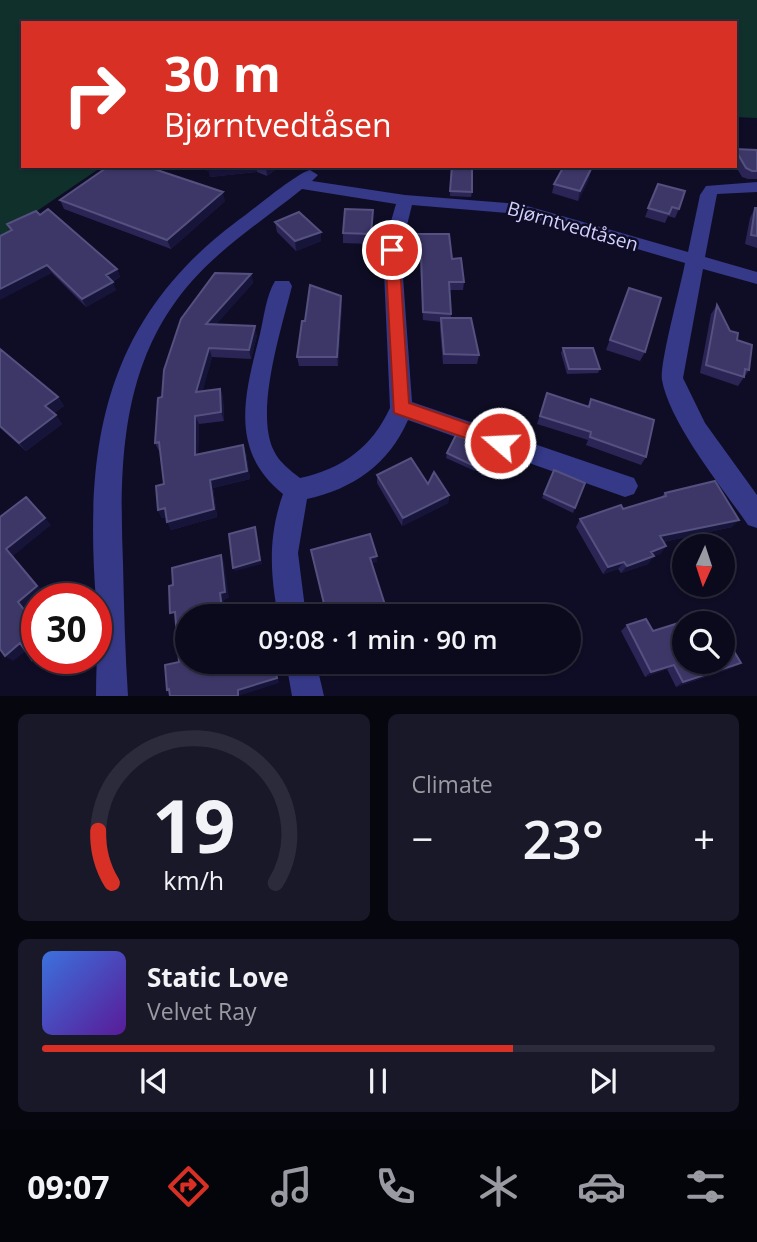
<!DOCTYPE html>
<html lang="en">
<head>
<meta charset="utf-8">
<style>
  :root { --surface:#0b0a1c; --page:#191829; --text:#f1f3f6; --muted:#9a9aa3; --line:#2b2b3b; --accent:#d93025 }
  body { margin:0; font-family:"Open Sans",sans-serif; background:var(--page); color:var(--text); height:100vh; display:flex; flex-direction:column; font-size:26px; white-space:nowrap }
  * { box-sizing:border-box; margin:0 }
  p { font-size:23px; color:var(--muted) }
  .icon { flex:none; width:38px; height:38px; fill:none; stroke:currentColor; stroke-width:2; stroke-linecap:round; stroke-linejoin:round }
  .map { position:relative; height:696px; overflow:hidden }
  .drawer { display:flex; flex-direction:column; gap:18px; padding:18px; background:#06060f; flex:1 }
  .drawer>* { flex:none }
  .guide { position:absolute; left:21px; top:21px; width:716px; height:147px; border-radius:0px; box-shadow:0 2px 5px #0004,0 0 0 2px var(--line); background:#d93025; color:#fff; overflow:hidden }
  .needle { width:46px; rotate:183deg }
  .controls { position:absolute; left:672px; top:534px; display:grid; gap:14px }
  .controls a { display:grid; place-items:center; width:63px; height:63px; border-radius:50%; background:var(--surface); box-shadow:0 2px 5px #0004,0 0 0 2px var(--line); font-size:35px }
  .speed { position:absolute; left:21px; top:583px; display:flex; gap:14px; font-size:35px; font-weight:700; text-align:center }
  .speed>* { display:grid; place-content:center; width:91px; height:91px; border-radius:50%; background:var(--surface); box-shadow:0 2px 5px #0004,0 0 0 2px var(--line); line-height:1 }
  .speed .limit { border:10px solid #d22; background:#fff; color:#111 }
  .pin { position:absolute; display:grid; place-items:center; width:60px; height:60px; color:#fff; margin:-30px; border:4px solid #fff; border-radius:50%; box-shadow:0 2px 7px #0007 }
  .me { position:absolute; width:77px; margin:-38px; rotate:289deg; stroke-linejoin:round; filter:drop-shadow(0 0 5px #0008) }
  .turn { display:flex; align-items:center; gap:24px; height:147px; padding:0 28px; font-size:32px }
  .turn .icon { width:91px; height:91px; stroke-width:2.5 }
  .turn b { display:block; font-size:49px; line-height:60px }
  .big { font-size:52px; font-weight:600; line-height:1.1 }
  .drawer .tile { flex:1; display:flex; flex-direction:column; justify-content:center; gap:10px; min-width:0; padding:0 24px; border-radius:10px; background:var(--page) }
  .drawer .dial { align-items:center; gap:0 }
  .dial svg { height:182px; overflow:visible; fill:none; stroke:var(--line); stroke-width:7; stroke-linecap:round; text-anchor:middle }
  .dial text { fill:var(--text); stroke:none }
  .song { display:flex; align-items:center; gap:21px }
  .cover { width:84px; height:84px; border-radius:10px; background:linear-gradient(135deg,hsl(220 70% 55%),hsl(270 70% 35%)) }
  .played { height:7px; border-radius:4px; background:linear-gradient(90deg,var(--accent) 70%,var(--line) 70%) }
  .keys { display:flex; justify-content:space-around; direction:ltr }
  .heat { display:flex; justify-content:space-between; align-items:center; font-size:38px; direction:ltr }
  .drawer .tiles { flex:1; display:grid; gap:18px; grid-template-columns:1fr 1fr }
  .tile:last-child { grid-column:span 2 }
  .trip { position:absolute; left:175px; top:604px; width:406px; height:70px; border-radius:35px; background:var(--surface); box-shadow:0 2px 5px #0004,0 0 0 2px var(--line); font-weight:600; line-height:70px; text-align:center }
  .tab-bar { display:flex; height:112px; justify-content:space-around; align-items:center; background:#04040b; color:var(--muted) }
  .tab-bar .icon { width:49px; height:49px }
  .tab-bar .current { color:var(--accent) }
  .tab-bar b { font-size:32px; color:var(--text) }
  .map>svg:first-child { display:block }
</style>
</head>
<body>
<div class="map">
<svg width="757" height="696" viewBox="0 0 757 696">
  <rect width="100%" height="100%" fill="#0f0d25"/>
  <path fill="#10302c" d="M0,0H757V118L735,117V23H23V166H103L15,226L0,241Z"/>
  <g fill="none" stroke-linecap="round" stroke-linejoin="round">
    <path fill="#353988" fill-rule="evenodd" d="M310,170L318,175L312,181L405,195L520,204L688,252L700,195L706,186L757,182V192L717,194L705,257L757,272V284L703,269L683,378L705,423L757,495V528L748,525C722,487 670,424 662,380C659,365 681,285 685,263L518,214L412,205L401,249L412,402L625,475L634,478L638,486L634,494L625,497L408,420C389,464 353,489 307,499L298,553L306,616H278C270,573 268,536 283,494C228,450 245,393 260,334C264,317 266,296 275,281H289L292,286C282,327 254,412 274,451C279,462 291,471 300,478C342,469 372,447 390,408L383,249L396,204L302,189C265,219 224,245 192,281C121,361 119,462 123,563C124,607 125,652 128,696H96C96,664 99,633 96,601C84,445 104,321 236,222C252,211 295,174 310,170Z
      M286,662H316L324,696H292Z"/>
  </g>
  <path fill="#2a2555" d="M757,150V179H748L742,177L735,165V151Z
    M209,166H296L297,167L275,170L267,176L257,172L210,177Z
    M451,166L472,192L471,197L450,196Z
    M591,169L589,179L578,201L552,193L554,184Z
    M161,171L225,201L171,249L64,209L60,200Z
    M658,184L679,209L675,218L668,216L665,223L645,217Z
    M755,208H757V248L745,244L750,218Z
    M373,210L371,244L343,243V233Z
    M40,215L117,269L120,277L112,282L116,290L86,307L10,231L7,224Z
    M275,222L321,241L296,251L277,232Z
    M415,234L452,259L464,282L463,290H450L451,318L479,355L477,364H443L440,328V322L423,320L420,262H416Z
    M251,274L253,283L216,324L257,335L251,359L212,357L202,392L220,389L223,397L224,421L199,424L198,455L246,453L250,479L213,488L217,517L171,530L166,517L162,518L158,510L164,484L160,451H159L155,443L162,397Z
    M629,288L645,352L640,361L606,350Z
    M341,296L342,305L338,366H299L297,357L305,321Z
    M717,305L730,331L737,340L749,370L738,386L700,373L711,314Z
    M563,348L600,369L598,373L567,374L561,353Z
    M0,349L58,397L64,406L54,413L62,424L26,451L0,428Z
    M547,393L588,406L591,399L646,457L641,465L586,445L588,440L537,424Z
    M486,446L475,471L446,458L447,453Z
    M554,470L575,508L573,513L542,498Z
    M377,475L428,484L449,495L448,503L402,526L377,483Z
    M665,493L732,527L663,542L666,546L660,554L653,556L648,564L621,573L618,569L603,574L576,527L580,519L623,509L661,497Z
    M627,625L653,631L741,663L732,668L676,687L667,669L645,677L621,631Z"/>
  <path fill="#17143a" d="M153,166H167L154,177L151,168Z
    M232,166H257V172L210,177L208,169Z
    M267,166H296L297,167L275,170L267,176L266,167Z
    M591,169L589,179L578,201L580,191Z
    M223,192L225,201L171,249L167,240Z
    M321,232V241L296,251L295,241Z
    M47,265L52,273L0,300V289Z
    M117,269L120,277L109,283L106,275Z
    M251,274L253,283L209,333L206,324Z
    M113,282L116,290L86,307L82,299Z
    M341,296L342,305L338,366L337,357Z
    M255,326L257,335L251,359L249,350Z
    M209,348L212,357L200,401L196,392Z
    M220,389L223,397L224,421L221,412Z
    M58,397L64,406L52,415L45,406Z
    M56,415L62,424L26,451L19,443Z
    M195,416L199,424L198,463L195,455Z
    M243,445L246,453L250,479L213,488L217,517L171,530L167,522L210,480Z
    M449,495L448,503L402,526L403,518Z
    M165,508L169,516L162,518L158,510Z
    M45,518L51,525L13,556L44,592L25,608L37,622V626L18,602L6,549Z
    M739,520L732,527L654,544L660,536Z
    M255,527L262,564L235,571L233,568Z
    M666,546L660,554L645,559L651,552Z
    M221,555L224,562L229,598L224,600L226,616H223L220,593Z
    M377,556V562L370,564V558Z
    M654,556L648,564L621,573L627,566Z
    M624,562L618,569L603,574L608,567Z
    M20,643L28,649L13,661L5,656Z
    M37,656V658H47L40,665L32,660Z
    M274,662H276L279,683L238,696V690Z
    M741,663L732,668L676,687L683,682Z
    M674,665L667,669L645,677L651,672Z"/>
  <path fill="#3c3767" stroke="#54507f" stroke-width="2" d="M735,149L757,150V171H752L746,168Z
    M109,166H153L151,168L223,192L167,240L60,200Z
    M209,166H232L208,169Z
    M452,166H472V192L450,191Z
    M564,166H581L591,169L580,191L554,184Z
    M658,184L685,191L679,209L672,207L669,214L648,208Z
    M755,208H757V236L751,235Z
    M48,209L117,269L106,275L113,282L82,299L47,265L0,289V236L12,230L7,224L36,211L40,215Z
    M345,209L373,210L371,234L343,233Z
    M299,212L321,232L295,241L275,222Z
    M415,234H449L452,259L461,258L464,282H449L451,314L423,312L421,253H416Z
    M215,273L251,274L206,324L255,326L249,350L209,348L196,392L220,389L221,412L195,416V455L243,445L247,471L210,480L214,509L167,522L165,508L158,510L156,486L164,484L159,442L155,443L158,398L162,397L164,370L181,319Z
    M310,285L341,296L337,357H297L302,321H305Z
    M629,288L661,298L645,352L610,340Z
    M717,305L730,331L738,333L737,340L752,345L749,370L745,369L744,377L706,365Z
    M441,318H471L479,355L444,354Z
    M563,348H593L600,369H569Z
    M0,349L58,397L45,406L56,415L19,443L0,426Z
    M547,393L589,407L591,399L654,420L646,457L590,437L591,432L540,416Z
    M456,435L486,446L476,467L447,453Z
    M411,458L428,484L434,472L449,495L403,518L377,475Z
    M554,470L585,483L575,508L544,494Z
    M715,481L739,520L660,536L666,546L651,552L654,556L627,566L624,562L608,567L580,519L621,505L623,509L666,496L665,493Z
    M26,497L45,518L6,549L37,586L18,602L37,626V656L32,660L20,643L5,656L0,649V517Z
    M255,527L260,560L233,568L229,534Z
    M370,534L377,556L370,558L387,611L384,612L385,616H327L311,550Z
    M221,555L225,592L220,593L223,616H187V662H274L277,678L238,690V696H170L169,689L167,690L165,665L179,662L175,612L170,613L169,586L173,585L172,568Z
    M711,613L717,623H684V662H723V633L741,663L683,682L674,665L651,672L627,625L646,619L653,631Z"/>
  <path fill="#d93025" stroke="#8d1f18" stroke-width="2" d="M392,245L399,250L409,403L507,437L509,443L507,448L500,450L394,413L385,250Z"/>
  <g text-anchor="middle" stroke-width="5" stroke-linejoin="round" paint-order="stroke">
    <g font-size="19" fill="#d3d1ff" stroke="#0f0d25">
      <text transform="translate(573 226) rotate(16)" y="7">Bjørntvedtåsen</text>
    </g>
  </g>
</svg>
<div class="controls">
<a><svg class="needle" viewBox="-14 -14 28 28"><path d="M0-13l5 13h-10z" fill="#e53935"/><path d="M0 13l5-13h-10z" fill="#9a9aa3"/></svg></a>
<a><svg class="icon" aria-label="search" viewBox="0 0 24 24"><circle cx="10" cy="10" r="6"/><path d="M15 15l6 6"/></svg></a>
</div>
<div class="speed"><div class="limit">30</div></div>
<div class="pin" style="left:392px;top:250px;background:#d93025"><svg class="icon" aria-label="arrive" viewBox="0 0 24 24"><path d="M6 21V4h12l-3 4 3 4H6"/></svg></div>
<svg class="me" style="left:500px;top:443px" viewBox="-20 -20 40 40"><circle r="17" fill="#d93025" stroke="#fff" stroke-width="3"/><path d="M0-11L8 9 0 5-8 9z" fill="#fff"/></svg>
<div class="trip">09:08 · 1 min · 90 m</div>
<div class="guide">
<div class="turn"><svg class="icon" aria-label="right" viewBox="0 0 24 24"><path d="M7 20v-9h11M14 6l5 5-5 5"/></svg><div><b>30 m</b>Bjørntvedtåsen</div></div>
</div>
</div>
<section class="drawer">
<div class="tiles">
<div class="tile dial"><svg viewBox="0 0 100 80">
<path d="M14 69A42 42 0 1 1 86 69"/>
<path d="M14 69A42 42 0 0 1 8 46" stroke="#d93025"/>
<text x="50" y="56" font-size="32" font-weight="700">19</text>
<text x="50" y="72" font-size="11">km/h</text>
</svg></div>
<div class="tile"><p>Climate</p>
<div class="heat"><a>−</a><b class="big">23°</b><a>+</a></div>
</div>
<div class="tile">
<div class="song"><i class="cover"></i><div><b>Static Love</b><p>Velvet Ray</p></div></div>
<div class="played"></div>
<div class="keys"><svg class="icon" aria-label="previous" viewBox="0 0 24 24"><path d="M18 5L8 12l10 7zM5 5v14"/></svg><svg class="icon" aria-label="pause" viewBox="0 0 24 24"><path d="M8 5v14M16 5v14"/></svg><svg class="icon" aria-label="next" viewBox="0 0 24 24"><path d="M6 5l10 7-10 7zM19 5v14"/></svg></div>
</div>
</div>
</section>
<nav class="tab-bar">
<b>09:07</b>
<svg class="icon current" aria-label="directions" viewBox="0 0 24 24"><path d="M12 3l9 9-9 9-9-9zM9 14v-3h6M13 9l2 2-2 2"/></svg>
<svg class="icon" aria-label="music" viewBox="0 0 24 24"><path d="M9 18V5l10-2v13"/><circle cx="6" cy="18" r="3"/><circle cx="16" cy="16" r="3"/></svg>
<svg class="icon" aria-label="phone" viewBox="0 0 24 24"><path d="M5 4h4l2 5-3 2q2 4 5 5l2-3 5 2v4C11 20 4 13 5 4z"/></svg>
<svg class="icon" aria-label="climate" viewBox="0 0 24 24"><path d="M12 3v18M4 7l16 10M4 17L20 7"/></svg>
<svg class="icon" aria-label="car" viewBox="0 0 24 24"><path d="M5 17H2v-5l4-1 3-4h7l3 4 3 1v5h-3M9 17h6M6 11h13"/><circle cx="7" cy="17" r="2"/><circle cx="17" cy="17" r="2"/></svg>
<svg class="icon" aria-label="filters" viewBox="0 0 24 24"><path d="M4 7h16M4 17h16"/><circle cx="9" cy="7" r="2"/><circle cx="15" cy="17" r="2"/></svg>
</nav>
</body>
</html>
